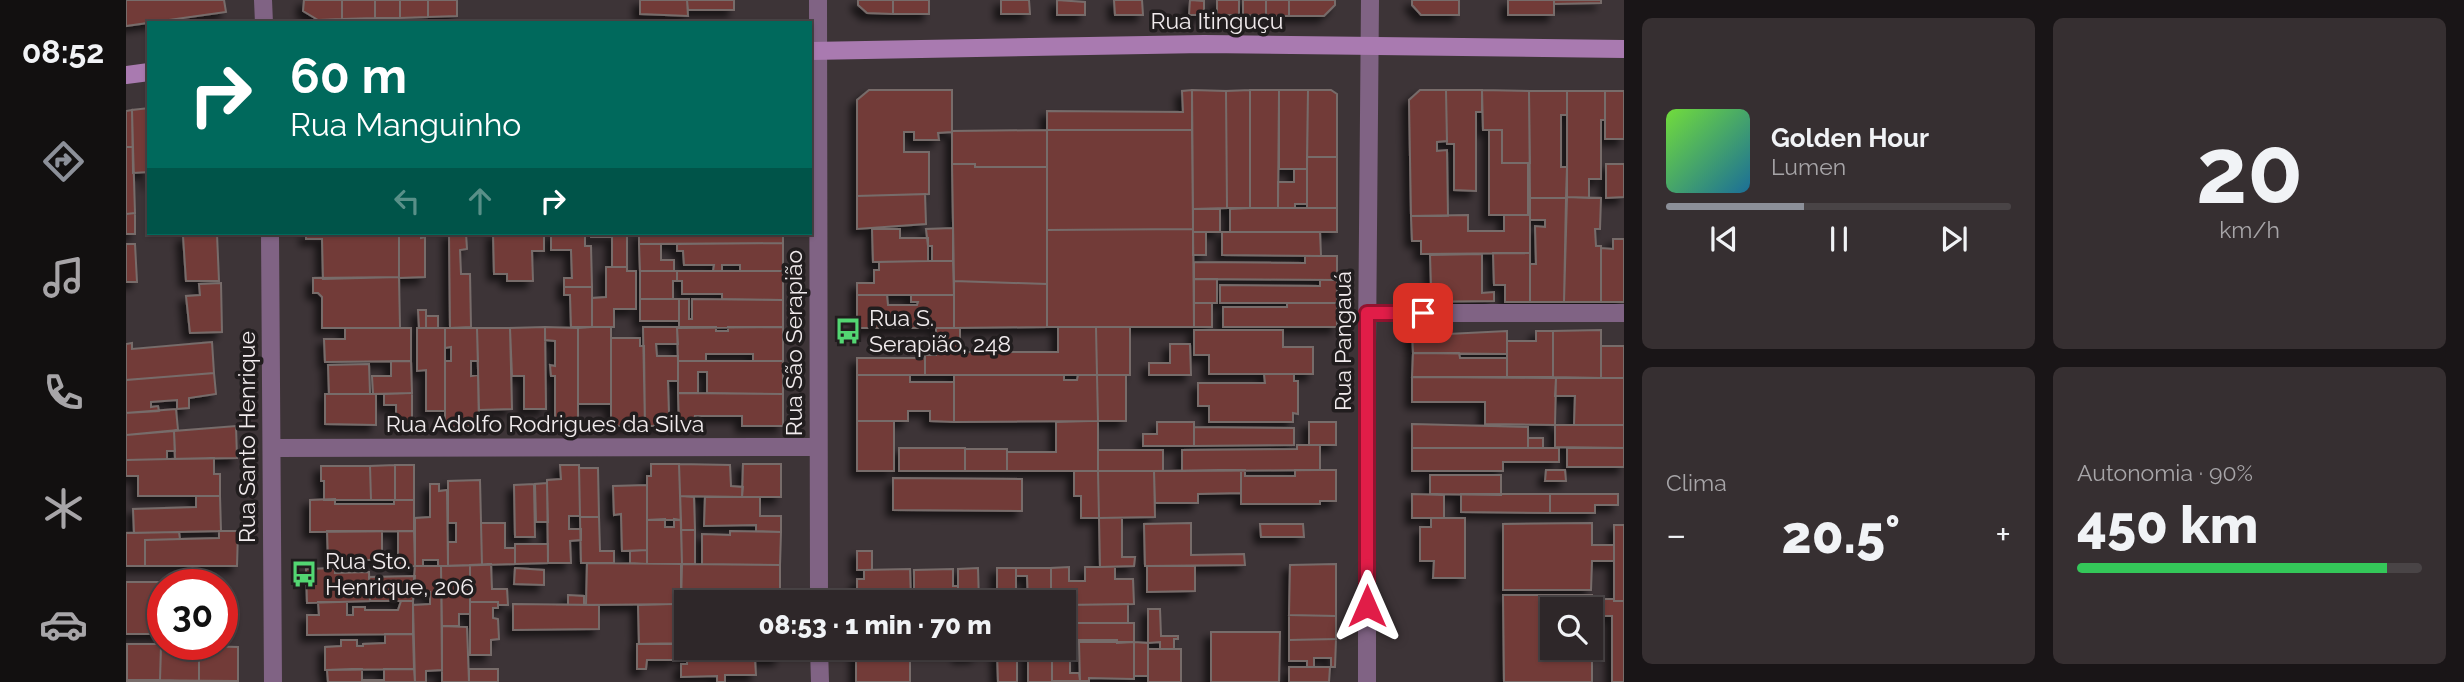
<!DOCTYPE html>
<html lang="pt">
<head>
<meta charset="utf-8">
<style>
  :root { --surface:#2e2729; --page:#362f31; --text:#f1f3f6; --muted:#a7a5a8; --line:#494446; --accent:#8c9099 }
  body { margin:0; font-family:Raleway,sans-serif; background:var(--page); color:var(--text); height:100vh; display:flex; flex-direction:column; font-size:26px; white-space:nowrap }
  * { box-sizing:border-box; margin:0 }
  p { font-size:23px; color:var(--muted) }
  .icon { flex:none; width:38px; height:38px; fill:none; stroke:currentColor; stroke-width:2; stroke-linecap:round; stroke-linejoin:round }
  .map { position:relative; flex:1; overflow:hidden }
  .side { display:flex; flex-direction:column; gap:18px; padding:18px; background:#191517; width:840px }
  .side>* { flex:none }
  .top-card { position:absolute; left:21px; top:21px; width:665px; height:214px; border-radius:0px; box-shadow:0 2px 5px #0004,0 0 0 2px var(--line); background:#00695c; color:#fff; overflow:hidden }
  .controls { position:absolute; left:1414px; top:597px; display:grid; gap:14px }
  .controls a { display:grid; place-items:center; width:63px; height:63px; border-radius:0px; background:var(--surface); box-shadow:0 2px 5px #0004,0 0 0 2px var(--line); font-size:35px }
  .speed { position:absolute; left:21px; top:569px; display:flex; gap:14px; font-size:35px; font-weight:700; text-align:center }
  .speed>* { display:grid; place-content:center; width:91px; height:91px; border-radius:50%; background:var(--surface); box-shadow:0 2px 5px #0004,0 0 0 2px var(--line); line-height:1 }
  .speed .limit { border:10px solid #d22; background:#fff; color:#111 }
  .pin { position:absolute; display:grid; place-items:center; width:60px; height:60px; color:#fff; margin:-30px; border-radius:14px; box-shadow:0 4px 10px #0006 }
  .me { position:absolute; width:77px; margin:-38px; rotate:0deg; stroke-linejoin:round; filter:drop-shadow(0 0 5px #0008) }
  .turn { display:flex; align-items:center; gap:24px; height:147px; padding:0 28px; font-size:32px }
  .turn .icon { width:91px; height:91px; stroke-width:2.5 }
  .turn b { display:block; font-size:49px; line-height:60px }
  .lanes { display:flex; align-items:center; height:66px; padding:0 28px; background:#0003; justify-content:center; gap:35px; direction:ltr }
  .lanes .off { opacity:.35 }
  .big { font-size:52px; font-weight:800; line-height:1.1 }
  .side .widget { flex:1; display:flex; flex-direction:column; justify-content:center; gap:10px; min-width:0; padding:0 24px; border-radius:10px; background:var(--page) }
  .side .dial { align-items:center; gap:0 }
  .dial b { font-size:91px; line-height:1 }
  .song { display:flex; align-items:center; gap:21px }
  .cover { width:84px; height:84px; border-radius:10px; background:linear-gradient(135deg,hsl(100 70% 55%),hsl(200 70% 35%)) }
  .played { height:7px; border-radius:4px; background:linear-gradient(90deg,var(--accent) 40%,var(--line) 40%) }
  .keys { display:flex; justify-content:space-around; direction:ltr }
  .heat { display:flex; justify-content:space-between; align-items:center; font-size:38px; direction:ltr }
  .charge { height:10px; border-radius:5px; background:linear-gradient(90deg,#34c759 90%,var(--line) 0) }
  .side .tiles { flex:1; display:grid; gap:18px; grid-template-columns:repeat(2,1fr) }
  .trip { position:absolute; left:548px; top:590px; width:402px; height:70px; border-radius:0px; background:var(--surface); box-shadow:0 2px 5px #0004,0 0 0 2px var(--line); font-weight:800; line-height:70px; text-align:center }
  main { display:flex; flex:1; min-height:0 }
  .dock { display:flex; flex-direction:column; width:126px; justify-content:space-around; align-items:center; background:#121010; color:var(--muted) }
  .dock .icon { width:49px; height:49px }
  .dock .selected { color:var(--accent) }
  .dock b { font-size:32px; color:var(--text) }
  .map>svg:first-child { display:block }
</style>
</head>
<body>
<main>
<nav class="dock">
<b>08:52</b>
<svg class="icon selected" aria-label="directions" viewBox="0 0 24 24"><path d="M12 3l9 9-9 9-9-9zM9 14v-3h6M13 9l2 2-2 2"/></svg>
<svg class="icon" aria-label="music" viewBox="0 0 24 24"><path d="M9 18V5l10-2v13"/><circle cx="6" cy="18" r="3"/><circle cx="16" cy="16" r="3"/></svg>
<svg class="icon" aria-label="phone" viewBox="0 0 24 24"><path d="M5 4h4l2 5-3 2q2 4 5 5l2-3 5 2v4C11 20 4 13 5 4z"/></svg>
<svg class="icon" aria-label="climate" viewBox="0 0 24 24"><path d="M12 3v18M4 7l16 10M4 17L20 7"/></svg>
<svg class="icon" aria-label="car" viewBox="0 0 24 24"><path d="M5 17H2v-5l4-1 3-4h7l3 4 3 1v5h-3M9 17h6M6 11h13"/><circle cx="7" cy="17" r="2"/><circle cx="17" cy="17" r="2"/></svg>
</nav>
<div class="map">
<svg width="1498" height="682" viewBox="0 0 1498 682">
  <defs>
    <filter id="shadow"><feDropShadow dx="-6" dy="6" stdDeviation="3.5" flood-color="#0009"/></filter>
  </defs>
  <rect width="100%" height="100%" fill="#3d3437"/>
  <path fill="#723b37" stroke="#776c6b" stroke-width="2" fill-rule="evenodd" filter="url(#shadow)" d="M0,0H98L100,12L0,26Z
    M178,0H216V19L192,20L177,11Z
    M216,0H249V18L216,19Z
    M249,0H274V18H249Z
    M274,0H302V17L274,18Z
    M302,0H331V16L302,17Z
    M514,0H561L562,16L514,14Z
    M561,0H608V10H562Z
    M732,0H767V14L741,13L732,5Z
    M767,0H803V14H767Z
    M875,0H903L904,14H875Z
    M931,0L959,2V15H931Z
    M988,0H1016L1017,15H989Z
    M1064,0L1078,1V15H1063Z
    M1091,0H1113V15H1091Z
    M1117,0H1140V16L1117,15Z
    M1140,0H1163V16H1140Z
    M1163,0H1209V5L1198,16H1163Z
    M1286,0H1333V15H1295L1286,5Z
    M1382,0H1428V15H1382Z
    M1428,0H1475V3L1428,4Z
    M743,90H826V132L812,133L813,140H788V132H778V152H803V194L731,196V100Z
    M1066,90L1100,91L1101,208L1067,209Z
    M1066,90V130H921V111L1057,112L1056,91Z
    M1124,90V208H1101L1100,91Z
    M1124,90H1153L1152,208H1124Z
    M1153,90H1182L1181,169H1153Z
    M1182,90H1205L1211,94V157H1181Z
    M1294,90H1320L1321,141L1311,142V151L1321,150L1322,216H1285L1283,100Z
    M1320,90H1356V112H1350V191L1328,190V144H1321Z
    M1356,90L1403,91L1404,163H1376V130H1357Z
    M1403,91H1441V115H1435V167H1441L1440,198H1404Z
    M1441,91H1479V120H1475V179H1463V198L1441,197Z
    M1479,91H1498V139H1479Z
    M23,108V183H22V172L7,173L6,110Z
    M6,110L7,147H0V111Z
    M921,130V167H849V164H826V131Z
    M921,130H1066L1067,229L921,230Z
    M1363,130H1376V163H1402V215H1363Z
    M0,147H7L9,213L0,214Z
    M1181,157H1211V208H1181Z
    M826,164H849V167H921V284L828,281Z
    M1480,164H1498V197L1480,198Z
    M1168,169H1181V204H1169V208H1152V182H1168Z
    M799,194L800,224L731,229V196Z
    M1441,197L1475,198L1474,229H1469L1470,246H1475V302H1438Z
    M1404,198H1440L1438,302H1404V264H1410L1409,226L1419,227V220H1404Z
    M1124,208H1211V232H1104V209Z
    M1067,209H1094V232H1067Z
    M9,213V234H0V214Z
    M1342,215V231H1378V215H1404V253L1295,254V241H1286L1285,216Z
    M827,228V261H806V246H802L800,229Z
    M746,229H774V238H802V261L747,262Z
    M1067,229L1068,327H921V230Z
    M1067,232H1080V255H1067Z
    M1096,232H1194L1195,256L1096,255Z
    M180,233H273V277L197,279L196,239H180Z
    M273,233H295V238L299,237V277L273,278Z
    M323,233H340L341,249L334,250L335,274H344L345,327L324,328Z
    M367,233H409V236H418V251H406L407,281H381V274H368Z
    M425,233H459V246H465L466,287H438V278H446L445,250H425Z
    M465,233H501V267H486V237H465Z
    M513,233H657V243L513,244Z
    M91,234L93,281H60L57,236Z
    M1487,239H1498V302H1475V248L1487,249Z
    M657,243V271H614V265H596V271H587L588,265H558L557,251H551V244Z
    M0,244H9L11,282H0Z
    M513,244H535V260H548V271H514Z
    M1367,253H1404V302H1379V285H1368Z
    M1356,254V293L1368,292V301L1287,302V287H1305L1304,255Z
    M1179,256H1211V280L1068,279V262L1179,263Z
    M802,261H827L828,295H731V283H748V270H753V262Z
    M480,267H501V271H510V309H488V327H466V298L480,297Z
    M514,271H551V281H547V299H514Z
    M551,271H657V300L596,299V294H556V281H551Z
    M273,277L274,328H196V297L192,293H187V278Z
    M1068,279H1091V303H1068Z
    M1194,280H1211V303H1094V285L1194,286Z
    M828,281L921,284V327L828,328Z
    M95,283L96,332L64,333L60,296L74,295L73,284Z
    M438,287H466V327H445L444,295H438Z
    M731,295H761L762,305H791L792,302H785V295H828V328H731Z
    M514,299H553V321H514Z
    M553,299H563V319H566V299L657,300V327L553,328Z
    M1068,303H1086V327H1068Z
    M1161,303H1211V327H1097V307H1161Z
    M292,310H300V328H293Z
    M300,316H312V328H300Z
    M419,327L452,328V420L429,421V376H425L424,365L429,366V341L419,340Z
    M419,327L420,409H398V376H386L384,328Z
    M466,327H485V404H452V328Z
    M517,327H551L552,344H530L531,356H552V381H542L543,414H552L553,426H519Z
    M551,327H590V331H602V327H657V361H627V354H580V361H552Z
    M932,327H970L971,375H799V355H810V328H834V352H932Z
    M970,327H1004V375H971Z
    M219,328H285V361L199,362L198,339H219Z
    M291,328H319V411H300V370L291,371Z
    M319,328H351L352,361H345V376L352,375L353,427H319V361H325V347L319,348Z
    M351,328H384L386,409L353,410Z
    M1068,330H1157V347H1187V374H1083V355H1068Z
    M1475,330V378L1427,377V331Z
    M1286,331H1321L1322,334L1381,331V354L1287,353Z
    M1410,331H1427V377H1381V341H1410Z
    M485,338H514V346H518L519,426H485Z
    M86,342L88,373L0,380V344L6,343V349Z
    M1044,344H1064L1065,375H1023V363H1044Z
    M1475,346H1498V378H1475Z
    M1287,353H1333L1334,358H1381V377H1286Z
    M731,358H799V375H731Z
    M265,361H285L286,393L247,394L246,376H265Z
    M552,361H657V394L581,393V372H572V393H552Z
    M243,364L244,394H203L202,365Z
    M88,373L90,394L63,398V408L51,409V400L25,402V407L32,406L33,411L0,413V380Z
    M1138,374H1168V381H1172V414L1167,413V422H1083V406H1072V383H1139Z
    M731,375H784V382H828V422L804,421V411H782V421H731Z
    M828,375H938V380H951L952,375H971L972,421L828,422Z
    M971,375H1000V421H972Z
    M1286,377L1430,378L1429,425L1359,424V402H1286Z
    M1430,378H1498V425H1448L1449,396H1429Z
    M286,393V424H270V405H258V394Z
    M552,393L657,394V426H616V416H569V426H553Z
    M199,394H250V425L199,424Z
    M50,409L52,430L0,435V413Z
    M731,421H768V471H731Z
    M972,421V471H881V452H930V422Z
    M1031,422H1068V446H1017V434H1031Z
    M1183,422H1210V445H1183Z
    M1286,424L1402,427V448H1286Z
    M1429,425H1498V448L1429,447Z
    M110,426L111,458L49,459L48,431Z
    M1068,427L1168,428V445L1068,446Z
    M48,431L49,451H41V460H0V435Z
    M1402,438H1417V448H1402Z
    M1171,445H1194V470L1056,471V450L1171,449Z
    M773,448H839V471H773Z
    M1286,448H1433V462H1377V471H1286Z
    M1441,448H1498V467H1441Z
    M839,449H881V471H839Z
    M972,450H1037V471H972Z
    M88,458V474H94V496H12V476H0V460Z
    M525,464H553L555,520H521V476H525Z
    M553,464L604,465L605,486L617,487L616,497L554,496Z
    M617,464H655V497H616Z
    M269,465V500H245L244,466Z
    M269,465H288V500H269Z
    M434,465H453L454,516H443V529H455V540L444,541L445,563H422L421,480L435,479Z
    M195,466H244L245,500H198V481H195Z
    M453,468H472L473,517H454Z
    M1115,470H1119V476H1169V470H1210V501H1194V504H1115Z
    M1115,470V493L1072,494V503H1029L1028,471Z
    M1420,470H1439L1440,481H1419Z
    M948,471H972L973,518H955V496H948Z
    M972,471H1028L1029,517L973,518Z
    M1304,475H1375V495L1304,494Z
    M767,478L896,479V511L767,510Z
    M354,480L356,565L322,566V542H330V523H322V481Z
    M421,483L422,522H410L409,484Z
    M304,484H313V491L321,490L322,566H312V560H297V566H289V518L304,517Z
    M408,484L409,537H389L388,485Z
    M521,485V550L496,551L495,514L488,515L487,486Z
    M1286,494L1318,495V518H1286Z
    M1335,494H1424V513L1335,512Z
    M1424,494H1492V505H1469V513H1424Z
    M70,496H94L95,531L8,533L7,509L70,507Z
    M554,496L568,497L569,530H555Z
    M579,497H634V516H655V532L630,531V525L578,526Z
    M209,499V504H268V500H288V531L184,532V500Z
    M454,517H473L474,551H488V563H455Z
    M973,518H996V557H1009L1008,566L974,567Z
    M1305,518H1339V578H1307L1308,561H1294V527H1305Z
    M539,519V527H548V519L555,520L556,564H521V520Z
    M355,523H379V548H389V564L356,565Z
    M1065,523V555L1118,554L1119,565L1019,566L1018,524Z
    M1466,523V545H1488V561H1466L1465,590H1377V524Z
    M1134,524H1177L1178,537H1135Z
    M1488,525H1498V601H1488Z
    M555,530H569V564H556Z
    M93,531H112L111,566H19V540L93,538Z
    M201,531H256V560H202Z
    M272,531H288L289,566L272,567Z
    M604,531L655,532L654,565L576,564V534L604,535Z
    M53,532L54,539L19,540V566H0V533Z
    M389,544H422V563L389,564Z
    M521,550V564L504,563V551Z
    M731,551H746V570H731Z
    M461,563L555,564V604L460,605Z
    M365,564L366,589H381L382,605H372V602H344V565Z
    M556,564L654,565V602H560V604H555Z
    M1210,564V616L1163,615L1164,565Z
    M344,565V614H333V626H316L315,566Z
    M289,566H315L316,670L300,671V682H289L287,605L304,604V592H287Z
    M1021,566H1069V591L1021,592Z
    M943,567V581H959V567H989V579H1007L1008,604L938,605V602H925V568Z
    M209,568V573L243,572L244,601L181,603L180,569Z
    M389,568L418,570V585L388,584Z
    M852,568L853,602H832V569Z
    M871,568H890V602H871Z
    M890,568H925V602H902L901,576H890Z
    M784,569L785,599L731,598V579H738V570Z
    M827,569V586H832V598H828V602H788V570Z
    M289,576L287,601H244L243,577Z
    M0,582H77V584H37V634H0Z
    M442,595L458,596V605H442Z
    M1377,595H1466V682H1378ZM1426,609H1465V648H1426Z
    M731,598L785,599V602H731Z
    M1466,599H1488V601H1498V682H1486V616H1466Z
    M275,601H287V634L181,635V615H193L192,602H221V615H227V607H239V610H272Z
    M344,602H372V608H367V618L372,619L373,639L365,640V655H344Z
    M387,604L473,605V629L387,630Z
    M549,604V644H513L512,605Z
    M1002,604V623H938V605Z
    M1022,609H1034L1035,636H1052V639H1048V649H1034V642L1022,643Z
    M1163,615L1210,616V639L1163,640Z
    M938,623H1008V642L991,643V640H938Z
    M316,626L341,627L343,682H316Z
    M1085,632H1154L1153,682H1085Z
    M259,634H287L288,669L199,670V647L215,646V640H231V646H237V644L259,643Z
    M1210,639L1209,667H1205V658H1188V667H1181V661H1163V640Z
    M953,642H1008V679L963,678V681H954Z
    M1008,642L1022,643V676H1008Z
    M560,643L561,656L548,657V660H521L520,669H511V644Z
    M938,643H944V673H953L954,681H926V648H938Z
    M1,644H35L34,680H1Z
    M73,646L112,647V681H73Z
    M35,648H57V660H63V654H73V681L34,680Z
    M561,648H654V659H629L630,675H599V682H591V676L555,677V664H561Z
    M730,648H784V659H730Z
    M833,648H850L851,656L833,657Z
    M880,648H891V682H872L871,652H880Z
    M902,648H926V682H902Z
    M1022,649H1055V682H1022Z
    M730,659H784V682H730Z
    M1163,667H1204L1203,682H1163Z
    M236,669V680H258V669H288L289,682H202L201,670Z
    M343,669H372V682H343Z
    M1,680L112,681V682H1Z"/>
  <g fill="none" stroke-linecap="round" stroke-linejoin="round">
    <path stroke="#806384" stroke-width="18" d="M137,0L138,23
      M692,0L693,602
      M144,233L147,682
      M1241,313H1498
      M146,448L692,447
      M693,648L694,682
      M1241,682V345L1244,0"/>
    <path stroke="#a97ab0" stroke-width="18" d="M684,51L1078,44L1498,49
      M0,75L23,72"/>
  </g>
  <g fill="none" stroke-linecap="round" stroke-linejoin="round">
    <g stroke="#92132f" stroke-width="18">
      <path id="route" d="M1241,606V313H1297"/>
    </g>
    <use href="#route" stroke="#e11d48" stroke-width="12"/>
  </g>
  <defs>
    <g id="bus-bare" transform="scale(2.1)"><path d="M-5-6H5V4H4V6H2V4H-2V6H-4V4H-5ZM-3.5-4V0h7V-4ZM-3.5 1.2v1.5H-2V1.2ZM2 1.2v1.5H3.5V1.2Z" fill="#53d672" stroke="#211d1e" stroke-width="2.5" paint-order="stroke"/></g>
  </defs>
  <g fill-rule="evenodd">
    <use href="#bus-bare" x="722" y="331"/>
    <use href="#bus-bare" x="178" y="574"/>
  </g>
  <g text-anchor="middle" stroke-width="7" stroke-linejoin="round" paint-order="stroke">
    <g font-size="23" fill="#f1ebed" stroke="#211d1e">
      <text x="1091" y="29">Rua Itinguçu</text>
      <text transform="translate(1217 341) rotate(-90)" y="8">Rua Pangauá</text>
      <text transform="translate(668 343) rotate(-90)" y="8">Rua São Serapião</text>
      <text x="419" y="432">Rua Adolfo Rodrigues da Silva</text>
      <text transform="translate(121 437) rotate(-90)" y="8">Rua Santo Henrique</text>
    </g>
    <g font-size="23" fill="#f1ebed" stroke="#211d1e" text-anchor="start">
      <text x="743" y="326">Rua S.<tspan x="743" dy="26">Serapião, 248</tspan></text>
      <text x="199" y="569">Rua Sto.<tspan x="199" dy="26">Henrique, 206</tspan></text>
    </g>
  </g>
</svg>
<div class="controls">
<a><svg class="icon" aria-label="search" viewBox="0 0 24 24"><circle cx="10" cy="10" r="6"/><path d="M15 15l6 6"/></svg></a>
</div>
<div class="speed"><div class="limit">30</div></div>
<div class="pin" style="left:1297px;top:313px;background:#d93025"><svg class="icon" aria-label="arrive" viewBox="0 0 24 24"><path d="M6 21V4h12l-3 4 3 4H6"/></svg></div>
<svg class="me" style="left:1241px;top:606px" viewBox="-20 -20 40 40"><path d="M0-17L14 15 0 8-14 15z" fill="#e11d48" stroke="#fff" stroke-width="4"/></svg>
<div class="trip">08:53 · 1 min · 70 m</div>
<div class="top-card">
<div class="turn"><svg class="icon" aria-label="right" viewBox="0 0 24 24"><path d="M7 20v-9h11M14 6l5 5-5 5"/></svg><div><b>60 m</b>Rua Manguinho</div></div>
<div class="lanes"><svg class="icon off" aria-label="left" viewBox="0 0 24 24"><path d="M17 20v-9H6M10 6l-5 5 5 5"/></svg><svg class="icon off" aria-label="ahead" viewBox="0 0 24 24"><path d="M12 20V5M6 11l6-6 6 6"/></svg><svg class="icon" aria-label="right" viewBox="0 0 24 24"><path d="M7 20v-9h11M14 6l5 5-5 5"/></svg></div>
</div>
</div>
<section class="side">
<div class="tiles">
<div class="widget">
<div class="song"><i class="cover"></i><div><b>Golden Hour</b><p>Lumen</p></div></div>
<div class="played"></div>
<div class="keys"><svg class="icon" aria-label="previous" viewBox="0 0 24 24"><path d="M18 5L8 12l10 7zM5 5v14"/></svg><svg class="icon" aria-label="pause" viewBox="0 0 24 24"><path d="M8 5v14M16 5v14"/></svg><svg class="icon" aria-label="next" viewBox="0 0 24 24"><path d="M6 5l10 7-10 7zM19 5v14"/></svg></div>
</div>
<div class="widget dial"><b>20</b><p>km/h</p></div>
<div class="widget"><p>Clima</p>
<div class="heat"><a>−</a><b class="big">20.5°</b><a>+</a></div>
</div>
<div class="widget"><p>Autonomia · 90%</p><b class="big">450 km</b><div class="charge"></div></div>
</div>
</section>
</main>
</body>
</html>
